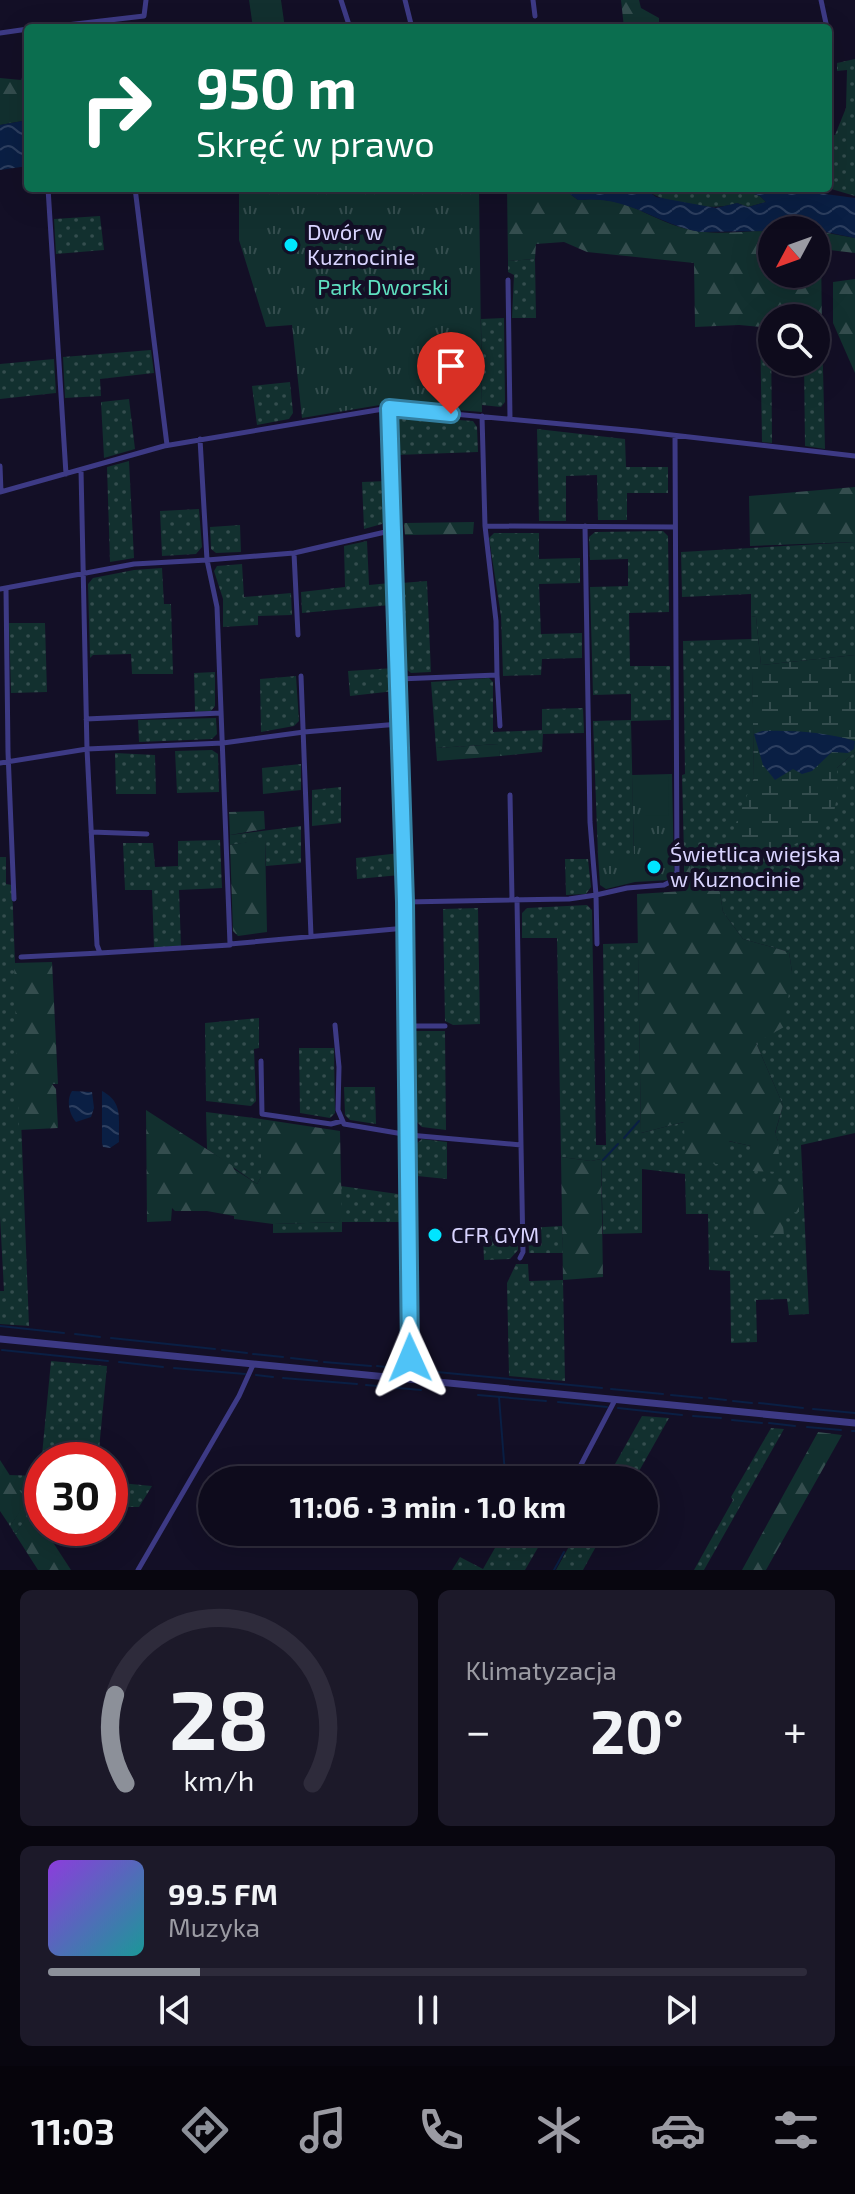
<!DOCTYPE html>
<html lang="pl">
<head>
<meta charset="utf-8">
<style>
  :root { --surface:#0e0b1c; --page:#1c1929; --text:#f1f3f6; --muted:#9b9ba3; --line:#2e2b3b; --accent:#8c9099 }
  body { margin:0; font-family:"Exo 2",sans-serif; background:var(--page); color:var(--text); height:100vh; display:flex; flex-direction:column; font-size:30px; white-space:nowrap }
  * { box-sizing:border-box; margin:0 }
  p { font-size:26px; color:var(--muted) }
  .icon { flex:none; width:44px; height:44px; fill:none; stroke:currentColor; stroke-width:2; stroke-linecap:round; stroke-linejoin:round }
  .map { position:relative; height:1570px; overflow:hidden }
  .side { display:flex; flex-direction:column; gap:20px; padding:20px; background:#08060f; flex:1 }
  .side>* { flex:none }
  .hud { position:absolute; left:24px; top:24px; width:808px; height:168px; border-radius:8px; box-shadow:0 8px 32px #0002,0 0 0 2px var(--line); background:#0b6e4f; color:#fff; overflow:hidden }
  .needle { width:52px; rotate:229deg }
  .fabs { position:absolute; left:758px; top:216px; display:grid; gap:16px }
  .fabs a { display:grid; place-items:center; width:72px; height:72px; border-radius:50%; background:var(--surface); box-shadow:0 8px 32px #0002,0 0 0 2px var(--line); font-size:40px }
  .speed { position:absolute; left:24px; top:1442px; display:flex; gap:16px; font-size:40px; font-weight:700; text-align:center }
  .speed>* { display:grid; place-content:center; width:104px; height:104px; border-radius:50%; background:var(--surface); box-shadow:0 8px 32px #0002,0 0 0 2px var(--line); line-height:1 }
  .speed .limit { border:12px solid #d22; background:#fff; color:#111 }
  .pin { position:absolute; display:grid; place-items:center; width:68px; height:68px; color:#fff; margin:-82px -34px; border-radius:50% 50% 50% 0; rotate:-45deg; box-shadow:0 0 8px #0007 }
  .pin .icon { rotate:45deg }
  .me { position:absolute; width:88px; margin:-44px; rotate:359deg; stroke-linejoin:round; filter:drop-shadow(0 0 6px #0008) }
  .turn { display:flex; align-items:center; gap:28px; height:168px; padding:0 40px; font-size:36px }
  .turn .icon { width:104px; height:104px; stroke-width:2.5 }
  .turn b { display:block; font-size:56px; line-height:68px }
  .big { font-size:60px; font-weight:700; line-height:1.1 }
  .side .widget { flex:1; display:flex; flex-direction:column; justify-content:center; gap:12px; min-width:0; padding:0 28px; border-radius:12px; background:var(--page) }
  .side .dial { align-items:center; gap:0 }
  .dial svg { height:208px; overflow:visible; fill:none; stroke:var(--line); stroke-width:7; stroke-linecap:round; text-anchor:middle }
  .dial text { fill:var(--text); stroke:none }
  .song { display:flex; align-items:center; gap:24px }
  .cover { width:96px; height:96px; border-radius:12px; background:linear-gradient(135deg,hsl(270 70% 55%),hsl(180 70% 35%)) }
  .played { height:8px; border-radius:4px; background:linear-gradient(90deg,var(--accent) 20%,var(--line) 20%) }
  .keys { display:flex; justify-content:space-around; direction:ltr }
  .heat { display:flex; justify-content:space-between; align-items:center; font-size:44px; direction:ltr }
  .side .tiles { flex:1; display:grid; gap:20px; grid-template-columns:1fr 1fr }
  .widget:last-child { grid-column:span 2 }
  .trip { position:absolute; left:198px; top:1466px; width:460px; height:80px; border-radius:40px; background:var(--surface); box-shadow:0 8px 32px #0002,0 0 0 2px var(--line); font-weight:700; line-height:80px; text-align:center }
  .dock { display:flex; height:128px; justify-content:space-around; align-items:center; background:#06040b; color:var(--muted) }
  .dock .icon { width:56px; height:56px }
  .dock .selected { color:var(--accent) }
  .dock b { font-size:36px; color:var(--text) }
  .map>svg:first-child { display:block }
</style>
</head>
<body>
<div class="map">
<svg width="855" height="1570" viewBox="0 0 855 1570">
  <defs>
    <pattern id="grass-dots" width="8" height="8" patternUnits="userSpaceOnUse" patternTransform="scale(2)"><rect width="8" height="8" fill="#12302f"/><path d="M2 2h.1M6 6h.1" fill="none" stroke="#344d4e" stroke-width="1.8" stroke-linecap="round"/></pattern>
    <pattern id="forest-firs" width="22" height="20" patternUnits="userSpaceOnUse" patternTransform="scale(2)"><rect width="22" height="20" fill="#12302f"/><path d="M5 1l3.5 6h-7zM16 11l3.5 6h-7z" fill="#344d4e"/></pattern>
    <pattern id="wetland-marsh" width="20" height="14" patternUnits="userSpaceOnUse" patternTransform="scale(2)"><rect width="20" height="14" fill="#12302f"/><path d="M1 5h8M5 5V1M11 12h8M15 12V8" fill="none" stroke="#344d4e"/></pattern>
    <pattern id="park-tufts" width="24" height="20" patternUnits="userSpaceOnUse" patternTransform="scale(2)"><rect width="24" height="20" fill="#12302f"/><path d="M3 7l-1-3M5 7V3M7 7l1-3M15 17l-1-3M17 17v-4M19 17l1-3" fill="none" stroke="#344d4e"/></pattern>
    <pattern id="water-waves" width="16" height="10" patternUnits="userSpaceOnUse" patternTransform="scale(2)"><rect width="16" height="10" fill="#0a1f44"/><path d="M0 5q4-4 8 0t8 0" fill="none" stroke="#2d3f60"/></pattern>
  </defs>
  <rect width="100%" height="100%" fill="#130f26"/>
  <path fill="url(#grass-dots)" d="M855,59V196L828,188V135H835L846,108L847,70L837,71V63Z
    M644,188H710L721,191L736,188L760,196L766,202L748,207L737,203C715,212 661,204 644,188Z
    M100,216L104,250L56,254L54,219Z
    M535,259L536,318H512L514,275L508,272V261Z
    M504,318L505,402L501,407L482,405L481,319Z
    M760,326L771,328L772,443L762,442Z
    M816,329L822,330L825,449L805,446L804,362H816Z
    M151,350L154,373L100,379L101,396L65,398L63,357Z
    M54,359L56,393L0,399V364Z
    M290,382L293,413L289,419L257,425L252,386Z
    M129,399L135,449L104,458L101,402Z
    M401,416L473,421L477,427L478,452L397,455L396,421Z
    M537,429L625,439L626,467H668V493H627V520H598L597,475L566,476V521H539Z
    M129,461L134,558L110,562L107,467Z
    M386,481L387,518L382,524L364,529L362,482Z
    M199,509L202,547L196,554L162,556L160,511Z
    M240,525L241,552L216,553L211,549L210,527Z
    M663,531L668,536L669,612L629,613L630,666H670L671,720L631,721L634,856H598L593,721L631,720V694L593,695L590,587L628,586V559L590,560L589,537L595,532Z
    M494,533H539V559L580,558V583L539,584L541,634L582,633V658L542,659L541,675L503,676L501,616L489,538Z
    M367,541L369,585L390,583L391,605L302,613L301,592L345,587L344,546Z
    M855,542V655L761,665L756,617L751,616V594L682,597L681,552Z
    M242,564L244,597L291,593L292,615L258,616V625L223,627V599L214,571L217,566Z
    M162,568L164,604H171L173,674H132L131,654L93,655L90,658L88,584L93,578L134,570Z
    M427,581L431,672L411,673L405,668L401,583Z
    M9,623H45L47,692L11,693Z
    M752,639L754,778L747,800L737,856L769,858L791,845L837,768L855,752V1133L801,1145L809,1314L789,1315L787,1299L756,1300L757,1342L731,1343L730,1271L709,1270L708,1214H686L685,1174L642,1169V1233L603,1234L601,1159L591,1161L561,1157L557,938H522V913L527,908L587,905L592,910L596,1145H606L603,944L638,943L641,1133L684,1122L728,1141L751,1146L778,1141L775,1134L783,1105L756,1043L792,972L789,952L743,939L723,912L717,875L691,870L688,858L684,854L682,775L685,774L683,641Z
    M394,668L395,691L350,696L348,671Z
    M215,672V706L211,711L195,712L194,673Z
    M296,676L299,721L294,726L261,732L260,679Z
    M489,678L493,682V732L542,730V709L583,708L584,733L543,734L542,752L500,756L498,744L436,748L431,682Z
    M216,718L217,734L212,739L139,742L138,720Z
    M212,750L218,754L219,792L177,793L175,751Z
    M115,753L155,755L156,794H116Z
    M301,764V790L263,794L262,768Z
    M341,787V823L312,826V790Z
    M301,826V863L266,866L265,840L230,845V835Z
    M220,840L222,888L179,890L181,946L154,949L152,890H125L123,843H153L155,867L178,866V841Z
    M400,853V875L357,879L356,858Z
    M0,857H6V884L12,885L29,1326L0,1324V1291H4L0,1216Z
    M565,859H588L591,887L586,894L566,895Z
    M478,908L480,1024L453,1025L445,1021L443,909Z
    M259,1018V1048L254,1049L256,1101L251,1106L206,1101L205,1023Z
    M415,1031H445L446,1130L422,1127L417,1122Z
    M299,1048H334L335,1113L330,1118L300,1113Z
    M344,1087H375L376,1124L350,1120L345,1115Z
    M206,1112L261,1119V1177L257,1184L207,1149Z
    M422,1139L447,1142V1179L417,1176V1143Z
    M341,1186L405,1195L406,1217L401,1222H342V1232L273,1233V1224L341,1222Z
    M562,1226L563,1253H529L528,1228Z
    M518,1235V1250L510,1259L484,1260L483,1236Z
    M516,1264H528L529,1281L563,1280L565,1381L509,1376L507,1283Z
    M51,1361L107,1366L98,1460H42V1526L32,1511L15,1534L10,1526L26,1502L9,1475L40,1476Z
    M642,1416L669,1418L634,1480H606Z
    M771,1428L784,1429L704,1570H694L733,1500L731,1497Z
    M110,1482L152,1486L139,1507H110Z
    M504,1532H547L525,1570H452L460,1557L483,1569Z
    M577,1532H604L583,1570H556Z"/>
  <path fill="url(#forest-firs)" d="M621,0H639L641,8L659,18V28H624Z
    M23,75H28V120L0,125V78L21,80Z
    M507,188H562L578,200C631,195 646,220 691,230C717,236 745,230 772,231V274H816V231L855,238V253L821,249L822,330L816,329V318H772V328L739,325L695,327L694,263L587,252L564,242L536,244L535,259L508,261Z
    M855,279V373L833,323V282Z
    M855,487V542L750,546L749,496Z
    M474,522L473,534L405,535L404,523Z
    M499,744L500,756L437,761L436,748Z
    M264,811L265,829L230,835L229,812Z
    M265,839L267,932L238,936L233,931L230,845Z
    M684,854L688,858L691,870L717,874L723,912L743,939L789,952L792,972L784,1027L756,1043L783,1105L775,1133L778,1141L780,1172L752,1171L751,1146L729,1141L728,1165L685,1161L684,1122L641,1133L637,894L684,891Z
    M52,962L58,1084H52L56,1089L58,1128L19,1130L14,963Z
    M146,1110L233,1166L234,1169L257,1184L261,1177V1119L340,1131L342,1222L273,1224L234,1219V1216L207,1211H175L172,1208L171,1221L147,1222Z
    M561,1157L591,1161L601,1159L603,1277L563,1280Z
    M753,1181L799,1187V1212L782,1213L784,1236L754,1235Z
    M818,1432L842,1435L766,1570H742Z
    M0,1460L27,1502L10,1526L0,1511Z
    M32,1510L71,1570H38L15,1534Z"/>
  <path fill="url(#wetland-marsh)" d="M751,616L756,617L761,665L855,655V752L837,768L838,792L834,812L825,828L769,858L737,857L730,848L736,823L754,778Z"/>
  <path fill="url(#park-tufts)" d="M239,188H479L482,412L393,405L392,403L302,418L292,325L266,327L239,240Z
    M672,774L674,875L669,880L635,882L606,889L600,885L598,856L634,855L632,775Z"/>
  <path fill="#12302f" d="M249,0H281L285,28H253Z
    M645,776H668L669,815L645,816Z"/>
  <path fill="url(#water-waves)" d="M28,120V166L0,170V125Z
    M562,188H644L656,197L716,208L737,203L748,207L766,202L760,196L736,188H781L855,198V238L816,230L700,232C653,223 630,195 578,200Z
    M762,731C792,730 826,732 855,741L854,749L848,753L832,752L812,771L802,774L793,769L775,780L763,765L754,734Z
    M72,1091L92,1092L94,1108L91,1117L76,1122C69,1114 66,1100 72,1091Z
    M102,1091C124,1103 118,1118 119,1142L110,1148L103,1147L102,1143Z"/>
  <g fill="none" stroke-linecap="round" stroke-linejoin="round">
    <path stroke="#0a1f44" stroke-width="2" d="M624,1138L639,1121
      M603,1160L618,1144
      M0,1326L64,1333
      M75,1334L100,1337
      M111,1338L215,1349
      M2,1350L108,1361
      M222,1350L247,1353
      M253,1354L283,1357
      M291,1358L317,1361
      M119,1362L163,1367
      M324,1362L371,1366
      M377,1366L405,1369
      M174,1368L245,1374
      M416,1370L602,1388
      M256,1375L273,1377
      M283,1378L357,1384
      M366,1385L421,1390
      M611,1389L663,1394
      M478,1395L546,1401
      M671,1395L702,1398
      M499,1397L505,1474
      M709,1398L726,1400
      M733,1401L752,1403
      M558,1402L607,1407
      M759,1403L803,1408
      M618,1408L682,1415
      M813,1409L855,1413
      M693,1416L721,1418
      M732,1420L762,1423
      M769,1423L795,1426
      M807,1427L841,1430
      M852,1431H855
      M554,1570L564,1552"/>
    <path stroke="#3d3a85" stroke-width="5" d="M341,0L350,28
      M405,0L412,28
      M533,0L535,16
      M821,0L827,28
      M41,28L144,16L146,0
      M0,33L28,29
      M828,33L831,68
      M48,188L66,474
      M135,188L167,445
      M508,280L510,419
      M389,408L405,902L411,1378
      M200,439L207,560L294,553L394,530
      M0,466L1,492
      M81,470L87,749L223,743L304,732L399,724
      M0,492L164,446L389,408L637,431L855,456
      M485,526L675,527
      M294,553L298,635
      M0,589L134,564L207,560L217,607L230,944L406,928
      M6,589L8,752L14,899
      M497,675L500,726
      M301,676L311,936
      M399,679L497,675L496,621L485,526L482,416
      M86,719L221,713
      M0,763L87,749L97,945L100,953L21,957
      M510,795L512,899
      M91,832L147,834
      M405,902L569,899L596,895L590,822L585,526
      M597,944L596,895L627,888L664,885L674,880L677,871L675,436
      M100,953L230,945
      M335,1025L339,1067L338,1110L344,1124L409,1135L521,1145L517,899
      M407,1026H445
      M261,1061L262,1114L331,1124L342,1121
      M520,1258L523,1252L521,1145
      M573,1480L615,1400
      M138,1570L239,1396L253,1365"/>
    <path stroke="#3d3a85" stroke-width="7" d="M0,1339L855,1423"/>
  </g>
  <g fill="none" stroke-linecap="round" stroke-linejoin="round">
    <g stroke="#337fa1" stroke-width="20">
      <path id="route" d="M410,1358L405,902L389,408L451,414"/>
    </g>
    <use href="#route" stroke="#4fc3f7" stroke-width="14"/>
  </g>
  <g fill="#00e5ff" stroke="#130f26" stroke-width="3">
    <circle cx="291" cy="245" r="8"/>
    <circle cx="654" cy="867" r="8"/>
    <circle cx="435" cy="1235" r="8"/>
  </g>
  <g text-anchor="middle" stroke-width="8" stroke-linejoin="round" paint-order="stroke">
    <g font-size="22" fill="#d9d4ff" stroke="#130f26" text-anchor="start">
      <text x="307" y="240">Dwór w<tspan x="307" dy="25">Kuznocinie</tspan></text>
      <text x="670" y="862">Świetlica wiejska<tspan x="670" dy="25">w Kuznocinie</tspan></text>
      <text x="451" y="1243">CFR GYM</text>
    </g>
    <g font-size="22" fill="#5fe0c0" stroke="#130f26">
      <text x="383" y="295">Park Dworski</text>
    </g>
  </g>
</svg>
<div class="fabs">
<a><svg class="needle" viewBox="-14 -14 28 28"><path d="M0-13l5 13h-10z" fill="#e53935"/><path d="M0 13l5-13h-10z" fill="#9b9ba3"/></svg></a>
<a><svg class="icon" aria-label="search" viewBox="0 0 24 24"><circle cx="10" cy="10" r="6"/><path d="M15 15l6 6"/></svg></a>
</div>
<div class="speed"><div class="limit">30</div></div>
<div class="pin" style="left:451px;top:414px;background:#d93025"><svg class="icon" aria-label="arrive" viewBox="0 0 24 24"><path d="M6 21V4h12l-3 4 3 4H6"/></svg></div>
<svg class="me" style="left:410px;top:1358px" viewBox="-20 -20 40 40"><path d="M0-17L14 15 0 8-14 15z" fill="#4fc3f7" stroke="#fff" stroke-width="4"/></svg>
<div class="trip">11:06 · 3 min · 1.0 km</div>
<div class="hud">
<div class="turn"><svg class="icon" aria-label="right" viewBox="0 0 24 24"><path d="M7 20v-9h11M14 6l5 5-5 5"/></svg><div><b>950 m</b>Skręć w prawo</div></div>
</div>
</div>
<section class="side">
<div class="tiles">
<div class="widget dial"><svg viewBox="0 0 100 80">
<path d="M14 69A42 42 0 1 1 86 69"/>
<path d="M14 69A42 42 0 0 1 10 35" stroke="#8c9099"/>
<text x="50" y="56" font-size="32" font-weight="700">28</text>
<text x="50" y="72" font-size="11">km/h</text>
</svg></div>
<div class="widget"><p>Klimatyzacja</p>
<div class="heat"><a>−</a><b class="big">20°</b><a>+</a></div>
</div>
<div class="widget">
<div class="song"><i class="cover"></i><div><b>99.5 FM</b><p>Muzyka</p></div></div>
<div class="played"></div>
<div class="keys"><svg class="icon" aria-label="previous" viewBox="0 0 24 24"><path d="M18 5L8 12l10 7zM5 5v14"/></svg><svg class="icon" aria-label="pause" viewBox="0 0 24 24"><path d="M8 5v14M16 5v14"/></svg><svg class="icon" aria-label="next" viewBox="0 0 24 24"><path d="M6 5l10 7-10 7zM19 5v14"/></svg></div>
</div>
</div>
</section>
<nav class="dock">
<b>11:03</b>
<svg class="icon selected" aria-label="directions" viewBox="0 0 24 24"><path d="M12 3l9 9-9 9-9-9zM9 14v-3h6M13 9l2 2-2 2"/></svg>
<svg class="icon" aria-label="music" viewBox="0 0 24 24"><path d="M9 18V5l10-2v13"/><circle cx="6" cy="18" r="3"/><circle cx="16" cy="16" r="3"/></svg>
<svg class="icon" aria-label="phone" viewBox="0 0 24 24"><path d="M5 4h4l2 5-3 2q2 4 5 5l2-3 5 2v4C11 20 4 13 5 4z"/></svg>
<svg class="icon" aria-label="climate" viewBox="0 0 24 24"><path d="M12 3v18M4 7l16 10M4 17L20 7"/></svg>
<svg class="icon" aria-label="car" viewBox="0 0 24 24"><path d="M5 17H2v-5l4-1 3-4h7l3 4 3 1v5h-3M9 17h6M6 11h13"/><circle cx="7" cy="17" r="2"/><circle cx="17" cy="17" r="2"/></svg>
<svg class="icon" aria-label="filters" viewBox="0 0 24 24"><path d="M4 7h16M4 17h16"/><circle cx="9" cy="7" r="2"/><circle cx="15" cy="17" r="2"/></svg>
</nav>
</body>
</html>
